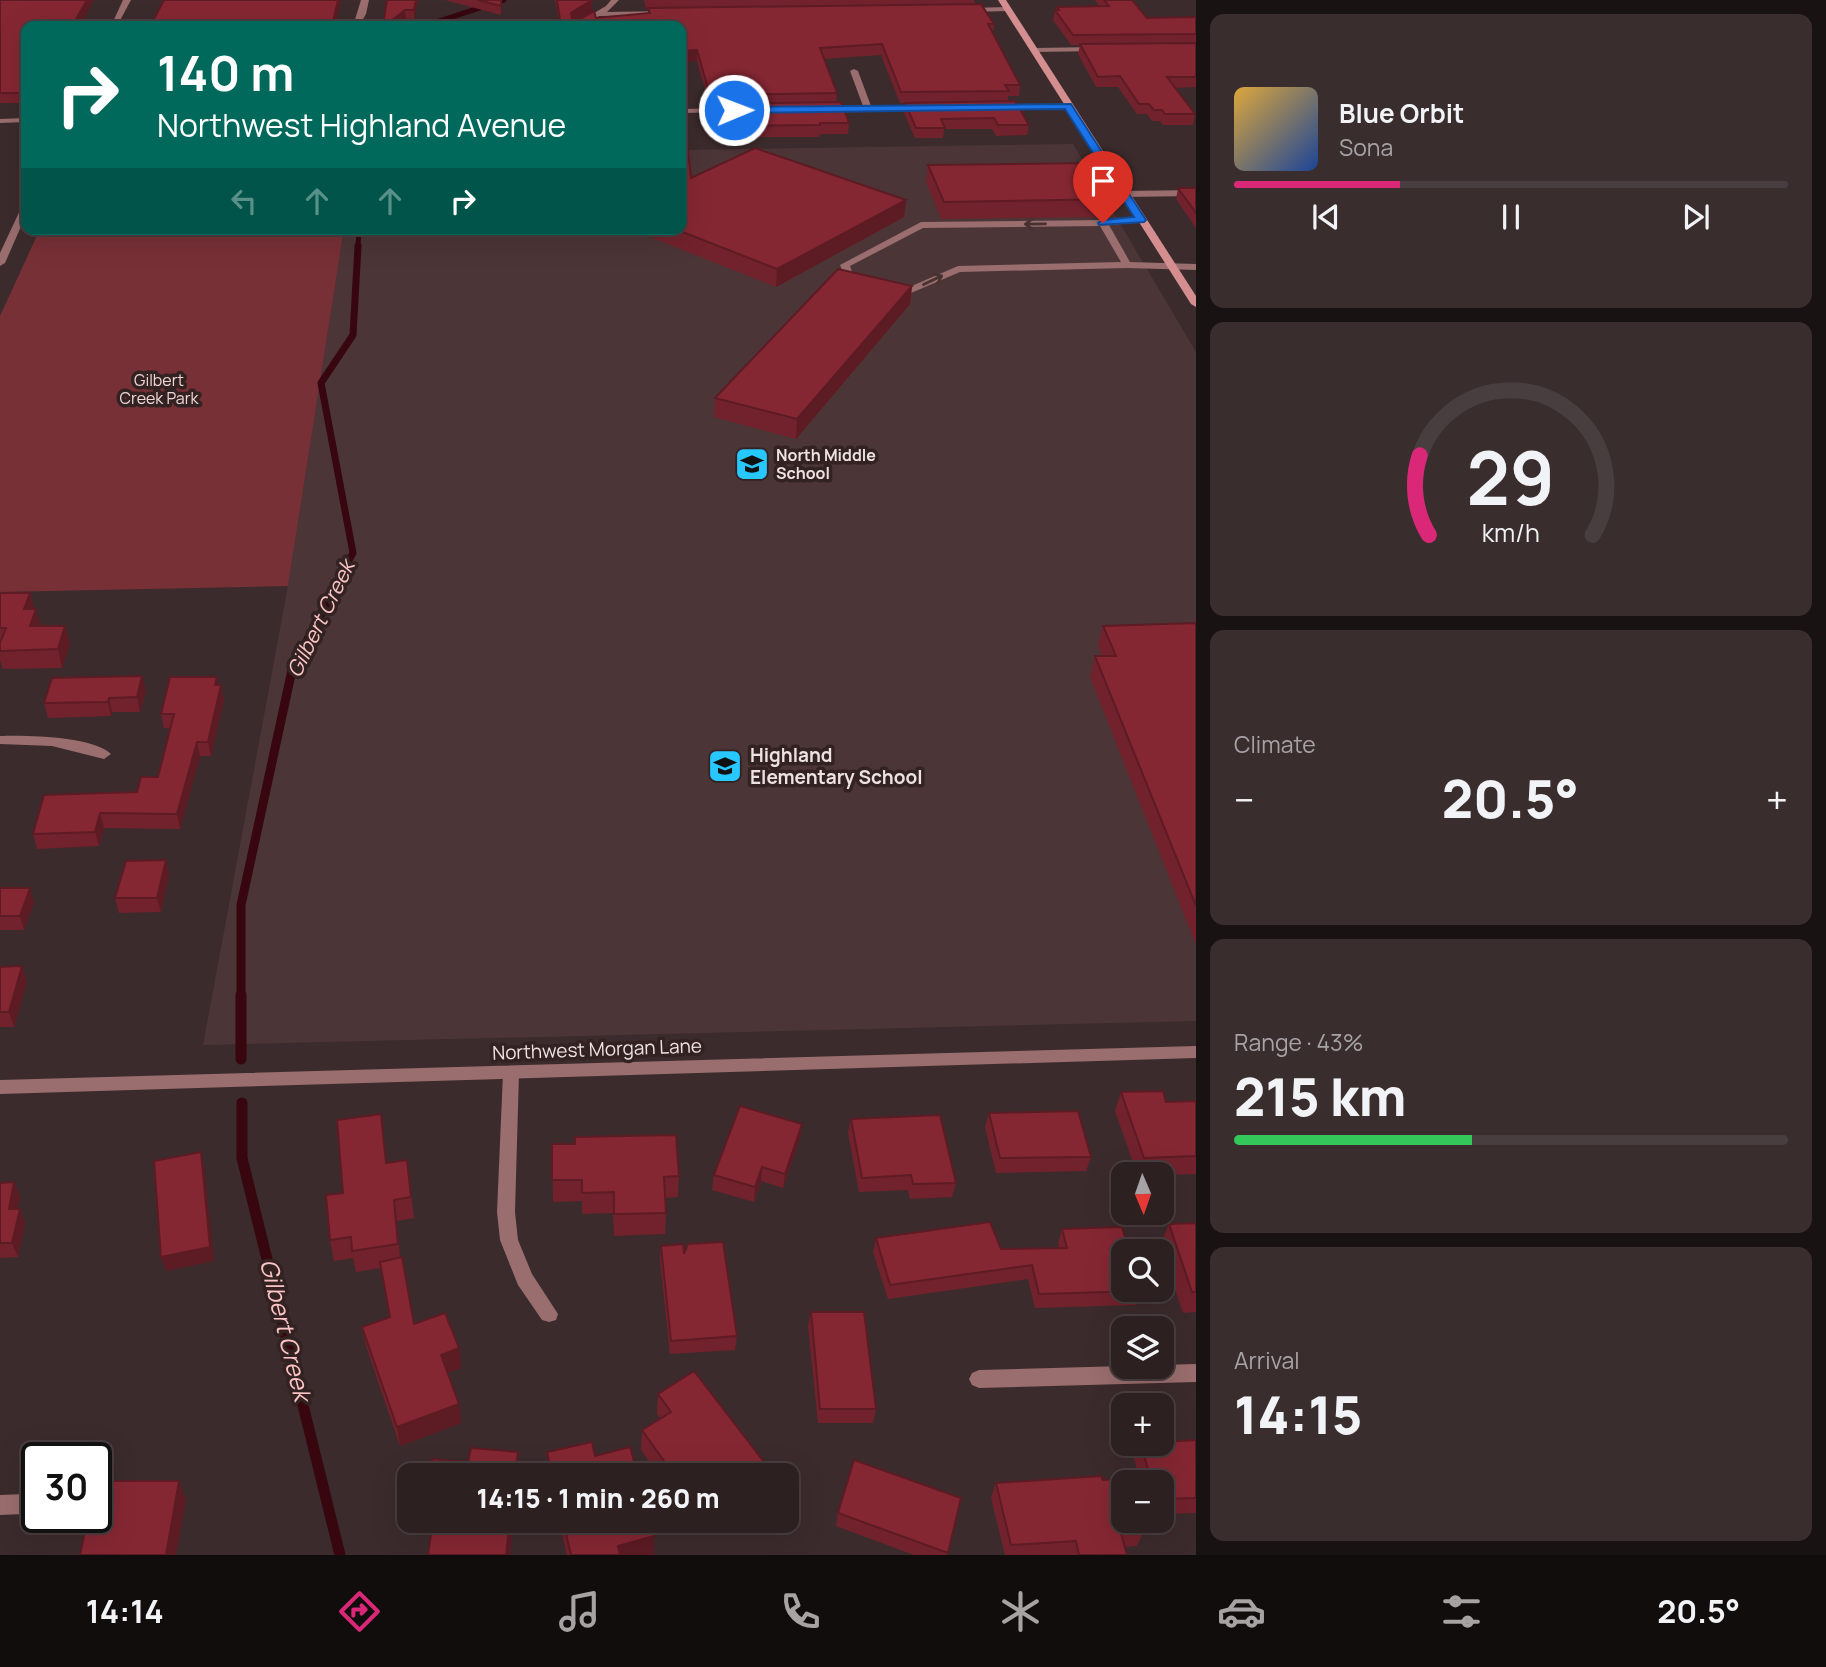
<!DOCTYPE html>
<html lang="en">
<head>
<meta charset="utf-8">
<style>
  :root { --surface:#2d2021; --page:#392d2e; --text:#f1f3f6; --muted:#a7a3a5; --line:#483e3f; --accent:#db2777 }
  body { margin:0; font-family:Manrope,sans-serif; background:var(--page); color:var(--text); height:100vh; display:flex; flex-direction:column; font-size:26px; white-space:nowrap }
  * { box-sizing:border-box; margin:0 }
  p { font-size:23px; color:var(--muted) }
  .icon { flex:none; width:38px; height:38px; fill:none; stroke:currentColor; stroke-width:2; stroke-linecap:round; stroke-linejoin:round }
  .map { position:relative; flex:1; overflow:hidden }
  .panel { display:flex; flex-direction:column; gap:14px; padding:14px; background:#191212; width:630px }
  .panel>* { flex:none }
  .hud { position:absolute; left:21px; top:21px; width:665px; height:214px; border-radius:14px; box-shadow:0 7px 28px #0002,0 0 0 2px var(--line); background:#00695c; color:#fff; overflow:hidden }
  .needle { width:46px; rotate:178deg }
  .tools { position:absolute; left:1111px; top:1162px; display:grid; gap:14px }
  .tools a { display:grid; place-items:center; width:63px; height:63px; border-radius:14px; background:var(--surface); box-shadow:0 7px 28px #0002,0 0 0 2px var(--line); font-size:35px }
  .speed { position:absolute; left:21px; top:1442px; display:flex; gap:14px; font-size:35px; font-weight:700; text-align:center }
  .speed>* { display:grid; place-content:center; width:91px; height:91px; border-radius:50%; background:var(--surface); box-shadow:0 7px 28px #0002,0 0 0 2px var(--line); line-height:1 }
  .speed .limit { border:4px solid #111; border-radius:10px; background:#fff; color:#111 }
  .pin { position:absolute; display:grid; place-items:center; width:60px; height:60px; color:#fff; margin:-72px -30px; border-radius:50% 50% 50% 0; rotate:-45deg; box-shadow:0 0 7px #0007 }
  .pin .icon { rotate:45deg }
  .me { position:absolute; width:77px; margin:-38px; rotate:89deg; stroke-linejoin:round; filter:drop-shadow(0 0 5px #0008) }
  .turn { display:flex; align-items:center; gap:24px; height:147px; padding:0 21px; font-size:32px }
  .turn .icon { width:91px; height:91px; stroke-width:2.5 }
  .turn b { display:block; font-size:49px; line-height:60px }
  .lanes { display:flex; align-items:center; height:66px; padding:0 21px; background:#0003; justify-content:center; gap:35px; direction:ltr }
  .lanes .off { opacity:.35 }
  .big { font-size:52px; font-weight:800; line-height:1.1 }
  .panel .card { flex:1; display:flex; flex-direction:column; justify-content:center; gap:10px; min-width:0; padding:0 24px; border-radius:14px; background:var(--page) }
  .panel .dial { align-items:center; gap:0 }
  .dial svg { height:182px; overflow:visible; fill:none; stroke:var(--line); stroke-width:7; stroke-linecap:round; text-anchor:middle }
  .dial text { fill:var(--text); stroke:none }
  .song { display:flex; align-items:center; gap:21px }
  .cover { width:84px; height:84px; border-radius:10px; background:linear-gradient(135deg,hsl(40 70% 55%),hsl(220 70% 35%)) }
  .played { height:7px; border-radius:4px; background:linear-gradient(90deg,var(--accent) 30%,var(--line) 30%) }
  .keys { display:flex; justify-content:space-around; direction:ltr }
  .heat { display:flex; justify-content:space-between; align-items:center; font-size:38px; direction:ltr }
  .charge { height:10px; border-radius:5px; background:linear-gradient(90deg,#34c759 43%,var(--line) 0) }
  .trip { position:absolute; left:397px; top:1463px; width:402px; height:70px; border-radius:14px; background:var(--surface); box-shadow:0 7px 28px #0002,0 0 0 2px var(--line); font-weight:800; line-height:70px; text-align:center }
  .dock { display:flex; height:112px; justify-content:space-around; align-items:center; background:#120d0d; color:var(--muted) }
  .dock .icon { width:49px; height:49px }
  .dock .selected { color:var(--accent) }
  .dock b { font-size:32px; color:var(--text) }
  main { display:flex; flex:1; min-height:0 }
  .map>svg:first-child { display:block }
</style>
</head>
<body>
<main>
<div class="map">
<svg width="1196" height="1555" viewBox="0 0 1196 1555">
  <rect width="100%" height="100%" fill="#3c2b2c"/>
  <path fill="#4c3536" d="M1073,144L1196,352V1021L203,1045L288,586L344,229H681V150Z"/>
  <path fill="#773036" d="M40,229H344L288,586L0,592V316Z"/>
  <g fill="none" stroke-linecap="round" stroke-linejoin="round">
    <path stroke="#37060e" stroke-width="5" d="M424,26L504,0
      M358,248L359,229"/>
    <path stroke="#37060e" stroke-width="7" d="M343,571L353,553L321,383L353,335L358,246"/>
    <path stroke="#37060e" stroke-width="9" d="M241,997V905L292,670L344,570"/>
    <path stroke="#37060e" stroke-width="11" d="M241,995V1059
      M242,1103V1158L340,1555"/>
    <path fill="#9a6d6e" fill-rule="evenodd" d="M1196,190V196L1124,197L1120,194L1124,191Z
      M1141,217L1146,220L1144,222L1109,225L1130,262L1196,264V270L1127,268L960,272L911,293L893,294L888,291L893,288H907L958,266L1121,262L1100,226L923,228L850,266L853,275L863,281V285H857L846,279L840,265L921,222L1103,220Z"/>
    <path fill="#9a6d6e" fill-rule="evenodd" d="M361,0H369L366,14L359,26H353Z
      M611,0H619L607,12L664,11L668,13L664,15L599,16L581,26H572L606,6Z
      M1007,7L1010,11L968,12L964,10L968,8Z
      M1096,47L1100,49L1099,51L1035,52L1031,50L1035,48Z
      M854,69L858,71L871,106H923L927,108L923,110L822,111L821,109L825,107L863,106L850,71Z
      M1068,104H1071V108L1000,109L996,107L1000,105Z
      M731,108H734V112L681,113V109Z
      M26,118V122L0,123V119Z
      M0,736C26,735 92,736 111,754L104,759L52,746L0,744Z
      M511,1066L517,1068L519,1073L515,1212L518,1240L532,1274L558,1314L556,1320L549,1322L542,1320L518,1285L500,1240L497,1212L503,1073L505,1068Z
      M1196,1364V1382L979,1388L972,1385L969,1379L972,1373L979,1370Z
      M25,1494L32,1497L35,1504L32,1511L25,1514L0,1515V1495Z"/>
    <path fill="#9a6d6e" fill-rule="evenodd" d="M123,0H131L117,26H111Z
      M26,203V215L5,263L0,266V253L22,206Z
      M1196,1046V1058L0,1094V1080Z"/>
    <path fill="#d58e90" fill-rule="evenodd" d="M998,0H1006L1196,296V307L1191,304Z"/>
  </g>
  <path fill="#72222c" d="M0,0L26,26V103H0Z
    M387,0H418L414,19H406Z
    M445,0H501V15Z
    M555,0H592V11L580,18H596L648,13V9H646L644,0H974V4L994,24L993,32L1020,85L1019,96H1008V101L1029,125L1027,135L996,136L992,129H944L943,138H915L904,113L905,103H900L881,55L824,59L837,93L836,102L849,123L848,134H820L819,137H719L713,115V106H710L697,61L681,62V26H560Z
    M1095,0H1132L1147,18L1196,17V87L1175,88L1195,114L1193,125H1163L1160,121H1152L1147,114H1137L1118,87H1096L1078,54L1080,45H1071L1053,20L1055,10H1056L1057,7L1099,6Z
    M681,117L691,178L906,200L904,217L776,287L630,229H681Z
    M928,165L1113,199L1110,217L941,219L926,182Z
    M1178,188H1196V228L1176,199Z
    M912,286L910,304L796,439L714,417L715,398Z
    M0,593H30L34,609L41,626H65L70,644L62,668L3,669L0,660Z
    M1196,623V945L1090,677L1095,656H1102L1098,646L1103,626Z
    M219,685L224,700L211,756H200L180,829L104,828L99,846L37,849L33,834L137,792L158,777L171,728H164L161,714Z
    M146,690L140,712H112L111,716L48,718L44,703Z
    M166,860L169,875L161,912L119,913L115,898Z
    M0,888L34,902L24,930H0Z
    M22,966L27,981L14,1027H0V967Z
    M1121,1092L1166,1102L1196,1101V1174L1162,1175V1174H1137L1115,1111Z
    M989,1113L1091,1157L1086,1171L996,1173L985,1127Z
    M851,1119L956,1183L952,1197L910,1199L908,1190L859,1192L848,1133Z
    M802,1124L800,1138L783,1188L761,1181L754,1202L712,1190L714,1175Z
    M552,1144L679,1176L678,1197L665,1198L666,1213L665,1234L614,1236L613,1213L582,1214V1201L553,1202Z
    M407,1160L414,1218L397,1221L400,1258L414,1324L459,1348L461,1368L447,1373L459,1404L461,1423L400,1446L366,1346L362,1327L389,1317L381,1268L356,1272L353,1258L334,1261L330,1240L343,1193L387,1162Z
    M14,1182L20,1197L17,1209L25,1223L18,1257L0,1258V1183Z
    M1196,1223V1312L1183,1313L1160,1245L1169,1224Z
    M1062,1229L1141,1291L1136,1305L1035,1308L1028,1279L888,1299L873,1252L876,1238L1001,1249L1059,1248L1058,1243Z
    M661,1246L737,1336L735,1350L670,1354L660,1260Z
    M811,1312L876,1409L873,1423H818L808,1326Z
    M658,1394L764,1462L762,1475H659L641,1450L642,1430L660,1418L657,1414Z
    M1196,1440V1513L1162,1514V1482H1124L1144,1531L1137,1546L1125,1547L1127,1555H1005L991,1498L996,1483L1103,1480L1139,1477L1134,1458L1140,1444H1162Z
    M547,1452L595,1456L638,1475H549Z
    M961,1498L947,1555H914L836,1526L838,1513Z
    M425,1521H513L510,1555L432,1530H427Z
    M559,1521H650L654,1536V1555H567Z"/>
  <path fill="#5d1b24" d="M87,0H94L79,26H72Z
    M338,0H341L335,26H332Z
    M416,0H418L414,19V10Z
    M592,1V11L571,24V13Z
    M405,10L406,19L397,26H385Z
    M697,50V61L681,62V51Z
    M906,200L904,217L776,287L777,269Z
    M912,286L910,304L796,439L797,419Z
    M30,593L35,611L24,609Z
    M36,609L41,627L30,626Z
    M65,626L70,644L62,668L58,649Z
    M142,676L146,690L140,712L137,697Z
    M217,677L220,691L221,685L224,700L211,756L208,742Z
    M109,698L112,712L111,716L108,702Z
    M197,742L200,756L180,829L177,814Z
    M100,813L104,828L99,846L95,832Z
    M166,860L169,875L161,912L157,898Z
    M30,888L34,902L24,930L20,916Z
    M22,966L27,981L14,1027L9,1012Z
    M802,1124L800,1138L783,1188L785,1174Z
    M201,1152L204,1166L214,1261L166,1271L161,1257Z
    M762,1167L761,1181L754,1202L755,1187Z
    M14,1182L20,1197L14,1223L9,1209Z
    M20,1209L25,1223L18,1257L12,1243Z
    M459,1348L461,1368L443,1374L441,1355Z
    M459,1404L461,1423L400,1446L397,1427Z
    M518,1452L519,1475H515Z
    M764,1462L762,1475H744Z
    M716,1470L715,1475H707Z
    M179,1481L186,1500L176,1555H166Z
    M510,1521H513L510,1555H506Z
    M654,1536V1555H618V1546Z"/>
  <path fill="#852733" stroke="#5d1b24" stroke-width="2" d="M0,0H87L72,26H26V93H0Z
    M164,0H338L332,26H140L143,22L153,21Z
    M387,0H416L414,10H405L385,26H383Z
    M478,0H501V6Z
    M557,0H592L571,13L572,18H582L594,11L596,18L650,13L648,8L981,4L994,24H988L1020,85H1005L1009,91L901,92L882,44L820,48L837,93L710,95L697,50L681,51V26H583L560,20Z
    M1104,0H1132L1147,18L1196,17V34L1073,35L1055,10H1059L1057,7L1109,6Z
    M1196,43V77H1167L1195,114H1165L1162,110H1154L1149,104H1139L1120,76L1098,77L1080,44Z
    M1015,101L1029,125H998L994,118L941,119L945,128H916L905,103Z
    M841,102L849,123H820V125L720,126L713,104Z
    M684,115L691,178L755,148L906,200L777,269L675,229H681V182L686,180L681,178V117Z
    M1091,163L1113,199L944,202L928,165Z
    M1178,188H1196V213Z
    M838,269L912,286L797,419L715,398Z
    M0,593H30L24,609H36L30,626H65L58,649L0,651V643L6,628H0Z
    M1196,623V906L1095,656H1116L1103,626Z
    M142,676L137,697L109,698L108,702L44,703L52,678Z
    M170,677H217L215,685H221L208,742H197L177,814L100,813L95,832L33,834L44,795L137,792L141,777H158L174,714H161Z
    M166,860L157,898H115L126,861Z
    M0,888H30L20,916H0Z
    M22,966L9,1012H0V967Z
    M1163,1091L1166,1102L1196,1101V1156L1144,1158L1121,1092Z
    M740,1106L802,1124L785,1174L762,1167L755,1187L714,1175Z
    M1078,1111L1091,1157L1000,1158L989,1113Z
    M381,1114L386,1163L407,1160L411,1197L394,1200L398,1244L352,1251L351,1237L330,1240L326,1195L343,1193L337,1120Z
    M940,1115L956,1183L913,1184L911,1175L862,1178L851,1119Z
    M676,1135L679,1176L664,1177L666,1213L614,1214V1192L582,1193V1180H552V1144H575V1137Z
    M201,1152L210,1247L161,1257L154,1161Z
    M14,1182L9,1209H20L12,1243H0V1183Z
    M990,1222L1001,1249L1067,1248L1062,1229L1122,1227L1129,1251H1124V1290H1141V1291L1039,1294L1032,1265L890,1285L876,1238Z
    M1196,1223V1292H1192L1169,1224Z
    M723,1242L737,1336L671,1341L661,1246L683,1244L684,1254L688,1244Z
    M402,1257L414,1324L445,1313L459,1348L441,1355L459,1404L397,1427L362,1327L390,1317L380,1262Z
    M811,1312H864L876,1409H820Z
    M694,1371L764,1462L744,1475H719L716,1470L707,1475H674L642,1430L671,1412L658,1394Z
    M1196,1440V1498L1162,1499V1482H1124V1521H1141L1144,1531L1121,1533L1127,1555H1079L1076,1541L1011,1545L996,1483L1101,1476L1103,1480L1150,1477L1141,1444H1162V1442Z
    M592,1442L595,1456L630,1447L638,1475H552L547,1452Z
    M471,1448L518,1452L515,1475H430L432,1459L468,1462Z
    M854,1460L961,1498L948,1553L838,1513Z
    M96,1481H179L166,1555H80L88,1517H96Z
    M433,1521H510L506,1555H428Z
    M563,1521H650L654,1536L618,1546L620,1555H571Z"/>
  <defs><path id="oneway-shaft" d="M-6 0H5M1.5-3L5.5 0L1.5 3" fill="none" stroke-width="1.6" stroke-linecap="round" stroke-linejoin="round" transform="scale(1.75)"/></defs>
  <g stroke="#473131">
    <use href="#oneway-shaft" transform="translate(1035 224) rotate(179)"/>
    <use href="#oneway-shaft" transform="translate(933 280) rotate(-25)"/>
  </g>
  <path fill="#1a73e8" stroke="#114b97" stroke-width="2" d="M1071,104L1146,220L1144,222L1099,225L1098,223L1103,220L1134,217L1065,109L734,113L730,110L734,107Z"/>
  <defs>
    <g id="school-square" transform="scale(1.75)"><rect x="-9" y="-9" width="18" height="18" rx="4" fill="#27c8ff" stroke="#322222"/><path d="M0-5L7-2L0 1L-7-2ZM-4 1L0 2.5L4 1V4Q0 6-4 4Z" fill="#111"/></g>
  </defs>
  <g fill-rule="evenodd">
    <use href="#school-square" x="752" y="464"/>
    <use href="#school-square" x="725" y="766"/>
  </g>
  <g text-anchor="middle" stroke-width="7" stroke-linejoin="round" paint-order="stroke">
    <g font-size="16" fill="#f1d5d5" stroke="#322222">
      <text x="159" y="386">Gilbert<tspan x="159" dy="18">Creek Park</tspan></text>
    </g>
    <g font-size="16" font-weight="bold" fill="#ede1e1" stroke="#322222" text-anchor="start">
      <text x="776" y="461">North Middle<tspan x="776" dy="18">School</tspan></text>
    </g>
    <g font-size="19" font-weight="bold" fill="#ede1e1" stroke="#322222" text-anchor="start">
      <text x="750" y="762">Highland<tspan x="750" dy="22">Elementary School</tspan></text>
    </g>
    <g font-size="19" fill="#ede1e1" stroke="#322222">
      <text transform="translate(597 1049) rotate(-2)" y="7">Northwest Morgan Lane</text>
    </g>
    <g font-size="21" font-style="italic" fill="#fcc4c5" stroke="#322222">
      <text transform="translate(321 619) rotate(-64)" y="7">Gilbert Creek</text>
    </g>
    <g font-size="24" font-style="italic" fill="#fcc4c5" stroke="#322222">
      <text transform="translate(285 1330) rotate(76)" y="8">Gilbert Creek</text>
    </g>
  </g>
</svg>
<div class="tools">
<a><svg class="needle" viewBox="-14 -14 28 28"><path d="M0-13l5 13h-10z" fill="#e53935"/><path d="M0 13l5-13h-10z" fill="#a7a3a5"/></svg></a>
<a><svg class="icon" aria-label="search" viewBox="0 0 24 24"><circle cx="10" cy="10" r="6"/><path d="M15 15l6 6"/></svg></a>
<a><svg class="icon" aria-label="layers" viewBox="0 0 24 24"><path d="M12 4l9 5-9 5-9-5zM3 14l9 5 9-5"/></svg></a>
<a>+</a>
<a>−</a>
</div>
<div class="speed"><div class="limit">30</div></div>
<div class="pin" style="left:1103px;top:223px;background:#d93025"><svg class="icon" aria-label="arrive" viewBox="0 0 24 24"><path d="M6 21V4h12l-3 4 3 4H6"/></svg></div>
<svg class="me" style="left:734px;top:110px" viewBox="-20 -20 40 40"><circle r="17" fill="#1a73e8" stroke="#fff" stroke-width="3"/><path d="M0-11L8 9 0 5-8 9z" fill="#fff"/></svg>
<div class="trip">14:15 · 1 min · 260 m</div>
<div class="hud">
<div class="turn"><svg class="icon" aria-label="right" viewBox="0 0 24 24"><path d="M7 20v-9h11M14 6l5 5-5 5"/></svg><div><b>140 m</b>Northwest Highland Avenue</div></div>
<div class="lanes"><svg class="icon off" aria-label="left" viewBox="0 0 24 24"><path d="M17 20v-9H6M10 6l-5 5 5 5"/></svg><svg class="icon off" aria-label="ahead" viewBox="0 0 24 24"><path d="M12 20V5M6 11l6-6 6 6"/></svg><svg class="icon off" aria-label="ahead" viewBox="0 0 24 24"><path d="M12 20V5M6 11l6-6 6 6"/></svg><svg class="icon" aria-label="right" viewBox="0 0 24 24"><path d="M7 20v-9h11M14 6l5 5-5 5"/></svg></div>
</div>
</div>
<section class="panel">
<div class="card">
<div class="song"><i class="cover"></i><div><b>Blue Orbit</b><p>Sona</p></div></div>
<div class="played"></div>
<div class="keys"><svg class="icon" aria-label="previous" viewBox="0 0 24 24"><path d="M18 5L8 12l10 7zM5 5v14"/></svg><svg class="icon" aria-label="pause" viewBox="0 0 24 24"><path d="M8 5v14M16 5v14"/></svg><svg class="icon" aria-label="next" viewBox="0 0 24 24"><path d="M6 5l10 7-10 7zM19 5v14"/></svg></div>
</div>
<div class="card dial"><svg viewBox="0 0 100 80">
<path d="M14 69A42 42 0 1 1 86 69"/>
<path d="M14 69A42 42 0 0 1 10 34" stroke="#db2777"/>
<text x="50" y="56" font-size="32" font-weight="700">29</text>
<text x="50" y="72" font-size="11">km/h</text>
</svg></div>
<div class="card"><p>Climate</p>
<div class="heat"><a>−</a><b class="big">20.5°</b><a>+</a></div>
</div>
<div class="card"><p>Range · 43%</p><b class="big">215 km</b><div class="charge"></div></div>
<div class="card"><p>Arrival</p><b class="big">14:15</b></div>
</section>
</main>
<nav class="dock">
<b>14:14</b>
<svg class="icon selected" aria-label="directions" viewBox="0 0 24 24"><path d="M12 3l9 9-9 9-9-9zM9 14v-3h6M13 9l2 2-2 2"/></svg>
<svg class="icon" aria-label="music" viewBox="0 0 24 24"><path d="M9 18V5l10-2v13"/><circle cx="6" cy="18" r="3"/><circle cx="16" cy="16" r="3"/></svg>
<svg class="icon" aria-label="phone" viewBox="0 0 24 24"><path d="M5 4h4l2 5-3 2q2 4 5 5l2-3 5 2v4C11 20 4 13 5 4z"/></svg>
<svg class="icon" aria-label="climate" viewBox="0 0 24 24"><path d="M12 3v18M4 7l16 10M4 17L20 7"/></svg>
<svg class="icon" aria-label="car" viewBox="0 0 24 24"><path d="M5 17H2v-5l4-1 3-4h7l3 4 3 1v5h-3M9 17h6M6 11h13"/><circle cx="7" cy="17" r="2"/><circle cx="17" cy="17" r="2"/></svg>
<svg class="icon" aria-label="filters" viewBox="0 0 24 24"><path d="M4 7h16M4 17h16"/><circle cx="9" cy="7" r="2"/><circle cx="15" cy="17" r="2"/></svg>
<b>20.5°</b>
</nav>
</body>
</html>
